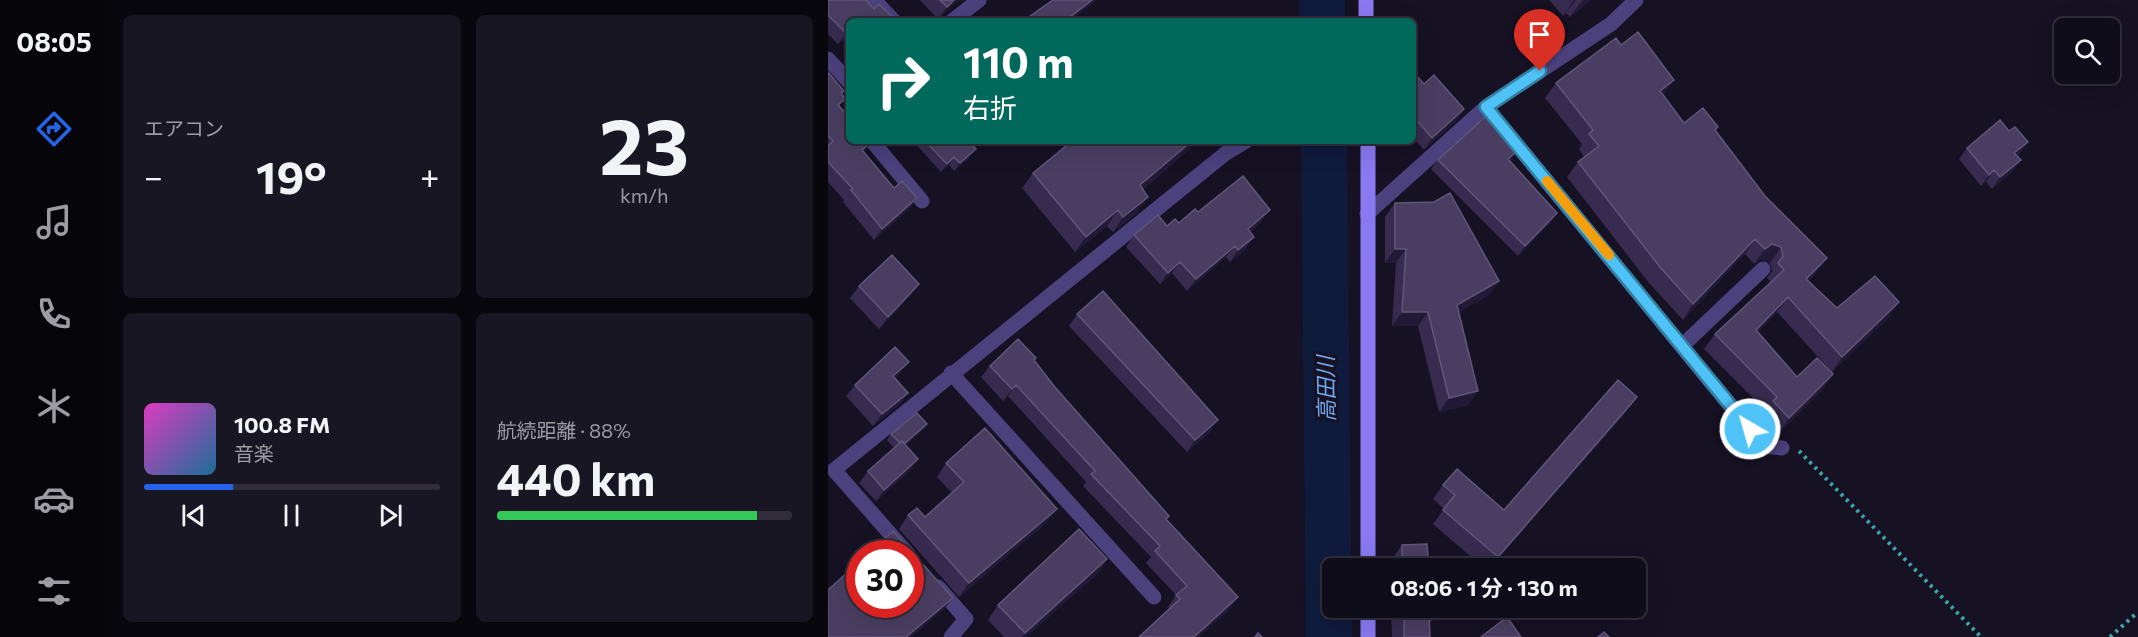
<!DOCTYPE html>
<html lang="ja">
<head>
<meta charset="utf-8">
<style>
  :root { --surface:#100d1a; --page:#191623; --text:#f1f3f6; --muted:#9c9ca2; --line:#302d39; --accent:#2563eb }
  body { margin:0; font-family:Commissioner,"Noto Sans JP",sans-serif; background:var(--page); color:var(--text); height:100vh; display:flex; flex-direction:column; font-size:22px; white-space:nowrap }
  * { box-sizing:border-box; margin:0 }
  p { font-size:20px; color:var(--muted) }
  .icon { flex:none; width:33px; height:33px; fill:none; stroke:currentColor; stroke-width:2; stroke-linecap:round; stroke-linejoin:round }
  .map { position:relative; flex:1; overflow:hidden }
  .panel { display:flex; flex-direction:column; gap:15px; padding:15px; background:#09070e; width:720px }
  .panel>* { flex:none }
  .hud { position:absolute; left:18px; top:18px; width:570px; height:126px; border-radius:9px; box-shadow:0 6px 24px #0002,0 0 0 2px var(--line); background:#00695c; color:#fff; overflow:hidden }
  .controls { position:absolute; left:1226px; top:18px; display:grid; gap:12px }
  .controls a { display:grid; place-items:center; width:66px; height:66px; border-radius:9px; background:var(--surface); box-shadow:0 6px 24px #0002,0 0 0 2px var(--line); font-size:30px }
  .speed { position:absolute; left:18px; top:540px; display:flex; gap:12px; font-size:30px; font-weight:700; text-align:center }
  .speed>* { display:grid; place-content:center; width:78px; height:78px; border-radius:50%; background:var(--surface); box-shadow:0 6px 24px #0002,0 0 0 2px var(--line); line-height:1 }
  .speed .limit { border:9px solid #d22; background:#fff; color:#111 }
  .pin { position:absolute; display:grid; place-items:center; width:51px; height:51px; color:#fff; margin:-62px -26px; border-radius:50% 50% 50% 0; rotate:-45deg; box-shadow:0 0 6px #0007 }
  .pin .icon { rotate:45deg }
  .me { position:absolute; width:66px; margin:-33px; rotate:322deg; stroke-linejoin:round; filter:drop-shadow(0 0 4px #0008) }
  .turn { display:flex; align-items:center; gap:21px; height:126px; padding:0 18px; font-size:27px }
  .turn .icon { width:78px; height:78px; stroke-width:2.5 }
  .turn b { display:block; font-size:42px; line-height:51px }
  .big { font-size:45px; font-weight:700; line-height:1.1 }
  .panel .card { flex:1; display:flex; flex-direction:column; justify-content:center; gap:9px; min-width:0; padding:0 21px; border-radius:9px; background:var(--page) }
  .panel .dial { align-items:center; gap:0 }
  .dial b { font-size:78px; line-height:1 }
  .song { display:flex; align-items:center; gap:18px }
  .cover { width:72px; height:72px; border-radius:9px; background:linear-gradient(135deg,hsl(310 70% 55%),hsl(200 70% 35%)) }
  .played { height:6px; border-radius:3px; background:linear-gradient(90deg,var(--accent) 30%,var(--line) 30%) }
  .keys { display:flex; justify-content:space-around; direction:ltr }
  .heat { display:flex; justify-content:space-between; align-items:center; font-size:33px; direction:ltr }
  .charge { height:9px; border-radius:4px; background:linear-gradient(90deg,#34c759 88%,var(--line) 0) }
  .panel .tiles { flex:1; display:grid; gap:15px; grid-template-columns:repeat(2,1fr) }
  .trip { position:absolute; left:494px; top:558px; width:324px; height:60px; border-radius:9px; background:var(--surface); box-shadow:0 6px 24px #0002,0 0 0 2px var(--line); font-weight:700; line-height:60px; text-align:center }
  main { display:flex; flex:1; min-height:0 }
  .tab-bar { display:flex; flex-direction:column; width:108px; justify-content:space-around; align-items:center; background:#06050a; color:var(--muted) }
  .tab-bar .icon { width:42px; height:42px }
  .tab-bar .on { color:var(--accent) }
  .tab-bar b { font-size:27px; color:var(--text) }
  .map>svg:first-child { display:block }
</style>
</head>
<body>
<main>
<nav class="tab-bar">
<b>08:05</b>
<svg class="icon on" aria-label="directions" viewBox="0 0 24 24"><path d="M12 3l9 9-9 9-9-9zM9 14v-3h6M13 9l2 2-2 2"/></svg>
<svg class="icon" aria-label="music" viewBox="0 0 24 24"><path d="M9 18V5l10-2v13"/><circle cx="6" cy="18" r="3"/><circle cx="16" cy="16" r="3"/></svg>
<svg class="icon" aria-label="phone" viewBox="0 0 24 24"><path d="M5 4h4l2 5-3 2q2 4 5 5l2-3 5 2v4C11 20 4 13 5 4z"/></svg>
<svg class="icon" aria-label="climate" viewBox="0 0 24 24"><path d="M12 3v18M4 7l16 10M4 17L20 7"/></svg>
<svg class="icon" aria-label="car" viewBox="0 0 24 24"><path d="M5 17H2v-5l4-1 3-4h7l3 4 3 1v5h-3M9 17h6M6 11h13"/><circle cx="7" cy="17" r="2"/><circle cx="17" cy="17" r="2"/></svg>
<svg class="icon" aria-label="filters" viewBox="0 0 24 24"><path d="M4 7h16M4 17h16"/><circle cx="9" cy="7" r="2"/><circle cx="15" cy="17" r="2"/></svg>
</nav>
<section class="panel">
<div class="tiles">
<div class="card"><p>エアコン</p>
<div class="heat"><a>−</a><b class="big">19°</b><a>+</a></div>
</div>
<div class="card dial"><b>23</b><p>km/h</p></div>
<div class="card">
<div class="song"><i class="cover"></i><div><b>100.8 FM</b><p>音楽</p></div></div>
<div class="played"></div>
<div class="keys"><svg class="icon" aria-label="previous" viewBox="0 0 24 24"><path d="M18 5L8 12l10 7zM5 5v14"/></svg><svg class="icon" aria-label="pause" viewBox="0 0 24 24"><path d="M8 5v14M16 5v14"/></svg><svg class="icon" aria-label="next" viewBox="0 0 24 24"><path d="M6 5l10 7-10 7zM19 5v14"/></svg></div>
</div>
<div class="card"><p>航続距離 · 88%</p><b class="big">440 km</b><div class="charge"></div></div>
</div>
</section>
<div class="map">
<svg width="1310" height="637" viewBox="0 0 1310 637">
  <rect width="100%" height="100%" fill="#161123"/>
  <g fill="none" stroke-linecap="round" stroke-linejoin="round">
    <path stroke="#0f1b3d" stroke-width="46" d="M494,0V21
      M496,141L501,637"/>
    <path stroke="#3ca4aa" stroke-width="4" stroke-dasharray="3 4.5" stroke-linecap="butt" d="M971,451L1153,637
      M1282,637L1310,612"/>
    <path stroke="#4a417d" stroke-width="15" d="M46,0L66,21
      M124,21L151,0
      M0,59L21,82
      M658,107L935,446L954,448
      M44,141L94,201
      M539,214L658,107L783,24L808,0
      M855,345L935,269
      M123,373L326,597
      M80,554L6,470L398,153L418,141
      M110,587L138,619L123,637"/>
    <path stroke="#8978f0" stroke-width="15" d="M538,0V21
      M540,141V568
      M540,608V637"/>
  </g>
  <path fill="#372c4f" d="M0,0L46,9L68,21H21V46L15,40L10,44L0,34Z
    M92,0H130L110,19Z
    M721,0H763L742,17L738,13L735,16Z
    M0,72L16,91L13,94L12,106L43,142L36,152L66,188L89,198L81,209L46,240L15,202L16,200L0,182Z
    M585,76L636,109L628,121L596,150L585,137Z
    M846,80L835,95L856,123L888,131L988,273L981,281L1009,308L1061,317L1004,372L949,312L930,332L969,377L1005,374L994,390L951,433L934,416L938,411L876,349L887,334L943,282L939,278L944,271L942,263L933,259L926,264L917,254L855,320L821,283L739,177L750,162L756,157L751,149L754,144L717,98L728,83Z
    M1181,131L1200,142L1189,156L1193,160L1184,172L1164,189L1158,182L1153,186L1131,159L1139,148Z
    M85,141H141L142,157L126,171L121,165L113,172Z
    M363,148L315,189L309,213L285,232L279,226L247,252L194,188L205,173Z
    M690,150L681,161L722,223L690,256L603,169L610,160Z
    M567,203L671,281L661,295L631,312L650,391L640,405L611,412L590,326H564L568,263H557V217Z
    M370,212L434,221L422,232L418,249L402,262L398,257L359,291L344,273L332,284L298,247L306,235L351,223Z
    M31,286L82,296L51,329L22,298Z
    M249,314L382,432L359,452L241,326Z
    M206,361L338,520L402,609L342,608L340,607L348,595L318,563L323,557L255,486L258,482L180,396L175,401L153,377L162,366Z
    M81,362L72,373L67,378L80,393L72,404L45,426L18,396L27,385Z
    M799,411L662,568H656L605,524L616,509L605,499L615,485L676,510Z
    M99,424L95,430L78,445L82,471L48,501L31,483L40,471L66,448L59,440L63,434Z
    M118,463L219,522L131,597L71,529L80,515L97,517L124,493L109,477Z
    M574,545L601,568H562V562Z
    M279,559L269,574L198,637H176L160,620L170,605Z
    M563,608H605L606,618L601,624L602,637H564Z"/>
  <path fill="#221936" d="M126,0H130L110,19L119,7Z
    M264,0H269L242,21H237Z
    M746,0H748L735,16Z
    M755,0H763L742,17L753,2Z
    M21,30L15,40L10,44L18,33Z
    M846,80L835,95L832,91Z
    M636,109L628,121L596,150L604,138Z
    M364,141H368L363,148L301,200L312,185Z
    M43,142L35,153L34,150Z
    M1200,142L1191,153L1178,165L1186,153Z
    M148,149L142,157L126,171L132,163Z
    M690,150L683,160L673,169L680,159Z
    M126,157L121,165L113,172L119,164Z
    M1193,160L1184,172L1164,189L1172,177Z
    M1166,170L1158,182L1153,186L1161,175Z
    M320,197L309,213L285,232L295,217Z
    M89,198L81,209L46,240L54,229Z
    M290,210L279,226L247,252L258,237Z
    M442,210L434,221L411,240L420,229Z
    M729,213L722,223L690,256L697,246Z
    M426,237L418,249L402,262L410,250Z
    M927,239L917,254L855,320L865,304Z
    M944,244L953,247L942,263L933,259L926,264L937,249Z
    M407,246L398,257L359,291L368,279Z
    M567,249H578L568,263H557Z
    M999,258L988,273L968,294L978,279Z
    M352,262L344,273L332,284L340,273Z
    M671,281L661,295L619,319L629,305Z
    M91,284L82,296L51,329L60,317Z
    M960,297L949,312L917,345L928,330Z
    M1071,302L1061,317L1004,372L1014,357Z
    M574,312H600L590,326H564Z
    M81,362L72,373L57,388L65,376Z
    M1005,374L994,390L951,433L961,418Z
    M188,385L180,396L175,401L184,389Z
    M650,391L640,405L611,412L621,398Z
    M80,393L72,404L45,426L54,414Z
    M809,397L799,411L662,568L670,557Z
    M390,420L382,432L359,452L367,440Z
    M99,424L95,430L70,452L74,446Z
    M90,459L82,471L48,501L56,490Z
    M229,509L219,522L131,597L141,583Z
    M279,559L269,574L198,637H194L197,633Z
    M410,597L402,609L371,637H366Z
    M125,598L116,609L84,637H78Z"/>
  <path fill="#493e61" stroke="#60567a" stroke-width="1.5" d="M0,0H38L46,9L51,4L68,21H21V30L18,33L0,15Z
    M112,0H126L119,7Z
    M225,0H264L237,21H195Z
    M190,17L193,21H185Z
    M810,32L846,80L832,91L856,123L875,108L890,127L887,130L937,196L999,258L978,279L1009,308L1047,276L1071,302L1014,357L960,297L928,330L969,377L989,358L1005,374L961,418L945,401L949,397L887,334L956,270L950,263L955,256L953,247L944,244L937,249L927,239L865,304L832,267L750,162L771,146L761,134L765,130L728,83L788,38L793,45Z
    M0,72L16,91L13,93L17,99L10,105L21,117V141H43V142L34,150L66,188L74,181L89,198L54,229L23,190L25,189L0,162V146L5,141L0,136Z
    M587,74L596,84L606,75L636,109L604,138L585,116V76Z
    M658,116L690,150L680,159L729,213L697,246L610,160Z
    M1172,120L1181,131L1187,127L1200,142L1186,153L1193,160L1172,177L1166,170L1161,175L1139,148Z
    M97,141H141L148,149L132,163L126,157L119,164Z
    M244,141H364L312,185L320,197L295,217L290,210L258,237L205,173Z
    M415,176L442,210L420,229L426,237L410,250L407,246L368,279L352,262L340,273L306,235L330,215L339,226L347,219L351,223L367,209L370,212Z
    M622,193L671,281L629,305L650,391L621,398L600,312H574L578,249H567V203L606,202Z
    M64,255L91,284L60,317L31,286Z
    M275,291L390,420L367,440L249,314Z
    M190,339L208,358L206,360L226,386L341,516L338,519L410,597L366,637H311L352,599L348,595L359,586L327,551L332,546L263,474L267,471L188,385L184,389L162,366Z
    M67,347L81,362L65,376L80,393L54,414L27,385Z
    M790,380L809,397L670,557L615,510L627,495L615,485L629,469L676,510Z
    M89,413L99,424L77,443L74,441L72,443L63,434Z
    M157,428L229,509L141,583L80,515L89,508L97,517L136,482L118,463Z
    M74,441L90,459L56,490L40,471Z
    M251,529L279,559L197,633L170,605Z
    M65,531L125,598L78,637H1L0,636V590L32,561V604H82V554H40Z
    M599,544L601,568H574V545Z
    M576,608H605L606,618L601,612L602,637H576Z
    M679,617L693,637H653Z
    M776,632L781,637H770Z
    M430,633L434,637H427Z"/>
  <g fill="none" stroke-linecap="round" stroke-linejoin="round">
    <g stroke="#337fa1" stroke-width="15">
      <path id="route" d="M712,71L658,107L922,429"/>
    </g>
    <use href="#route" stroke="#4fc3f7" stroke-width="10"/>
    <path stroke="#f59e0b" stroke-width="10" d="M719,181L781,255"/>
  </g>
  <g text-anchor="middle" stroke-width="6" stroke-linejoin="round" paint-order="stroke">
    <g font-size="22" font-style="italic" fill="#70a6ef" stroke="#161123">
      <text transform="translate(498 389) rotate(-91)" y="8">高田川</text>
    </g>
  </g>
</svg>
<div class="controls">
<a><svg class="icon" aria-label="search" viewBox="0 0 24 24"><circle cx="10" cy="10" r="6"/><path d="M15 15l6 6"/></svg></a>
</div>
<div class="speed"><div class="limit">30</div></div>
<div class="pin" style="left:712px;top:71px;background:#d93025"><svg class="icon" aria-label="arrive" viewBox="0 0 24 24"><path d="M6 21V4h12l-3 4 3 4H6"/></svg></div>
<svg class="me" style="left:922px;top:429px" viewBox="-20 -20 40 40"><circle r="17" fill="#4fc3f7" stroke="#fff" stroke-width="3"/><path d="M0-11L8 9 0 5-8 9z" fill="#fff"/></svg>
<div class="trip">08:06 · 1 分 · 130 m</div>
<div class="hud">
<div class="turn"><svg class="icon" aria-label="right" viewBox="0 0 24 24"><path d="M7 20v-9h11M14 6l5 5-5 5"/></svg><div><b>110 m</b>右折</div></div>
</div>
</div>
</main>
</body>
</html>
